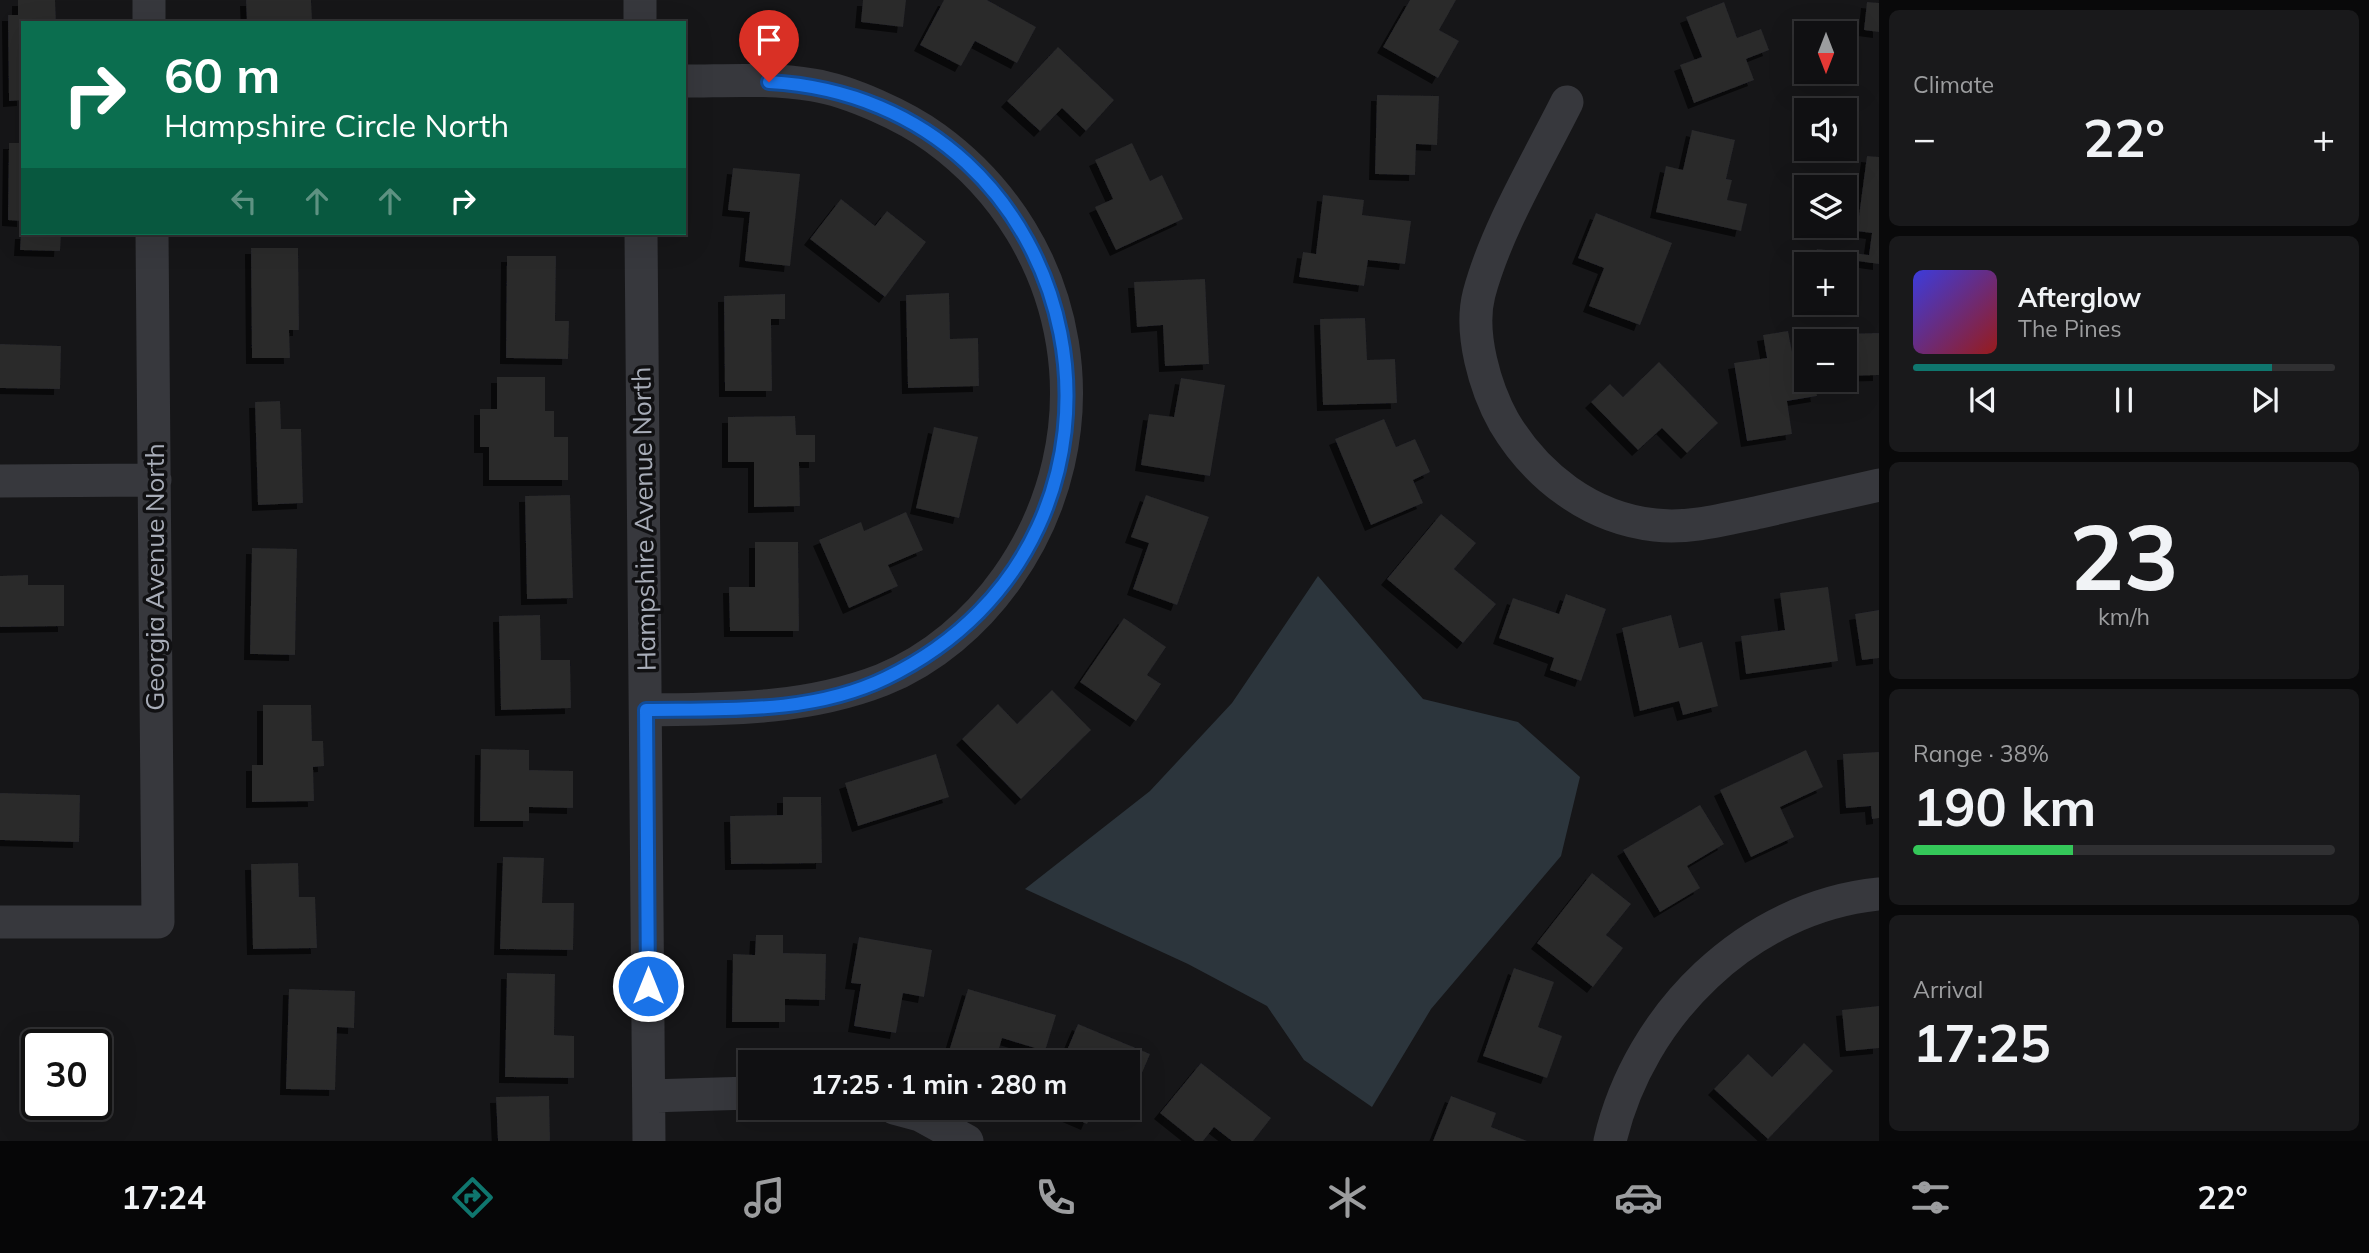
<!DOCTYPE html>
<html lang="en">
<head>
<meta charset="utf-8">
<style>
  :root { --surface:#101012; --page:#19191b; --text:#f1f3f6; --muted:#9c9d9f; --line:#303032; --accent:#0f766e }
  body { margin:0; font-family:Mulish,sans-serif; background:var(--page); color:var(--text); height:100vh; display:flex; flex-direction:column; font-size:26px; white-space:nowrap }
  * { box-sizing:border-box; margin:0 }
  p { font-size:23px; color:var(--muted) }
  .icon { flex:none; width:38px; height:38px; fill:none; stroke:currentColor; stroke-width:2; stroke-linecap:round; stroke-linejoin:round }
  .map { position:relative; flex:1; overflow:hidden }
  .panel { display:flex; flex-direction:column; gap:10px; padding:10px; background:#09090a; width:490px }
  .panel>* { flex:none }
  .guide { position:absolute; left:21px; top:21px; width:665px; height:214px; border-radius:0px; box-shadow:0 7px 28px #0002,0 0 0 2px var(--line); background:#0b6e4f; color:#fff; overflow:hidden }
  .needle { width:46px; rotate:180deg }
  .tools { position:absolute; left:1794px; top:21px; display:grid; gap:14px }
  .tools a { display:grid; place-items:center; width:63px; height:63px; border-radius:0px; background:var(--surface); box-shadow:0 7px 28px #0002,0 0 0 2px var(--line); font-size:35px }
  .speed { position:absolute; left:21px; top:1029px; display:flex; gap:14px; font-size:35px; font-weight:700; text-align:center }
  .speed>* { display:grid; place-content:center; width:91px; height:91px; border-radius:50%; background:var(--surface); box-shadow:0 7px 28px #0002,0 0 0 2px var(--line); line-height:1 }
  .speed .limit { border:4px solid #111; border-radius:10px; background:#fff; color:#111 }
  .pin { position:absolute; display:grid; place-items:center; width:60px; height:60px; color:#fff; margin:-72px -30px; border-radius:50% 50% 50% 0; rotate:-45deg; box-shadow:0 0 7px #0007 }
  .pin .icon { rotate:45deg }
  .me { position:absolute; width:77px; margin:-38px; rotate:0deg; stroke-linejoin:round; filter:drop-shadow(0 0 5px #0008) }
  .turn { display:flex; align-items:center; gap:24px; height:147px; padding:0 28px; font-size:32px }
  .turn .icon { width:91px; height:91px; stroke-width:2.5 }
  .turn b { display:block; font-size:49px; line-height:60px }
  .lanes { display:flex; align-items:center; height:66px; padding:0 28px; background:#0003; justify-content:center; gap:35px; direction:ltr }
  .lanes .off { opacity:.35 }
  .big { font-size:52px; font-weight:700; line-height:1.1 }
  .panel .widget { flex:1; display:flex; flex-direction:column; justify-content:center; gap:10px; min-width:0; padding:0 24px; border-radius:10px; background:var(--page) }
  .panel .dial { align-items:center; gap:0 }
  .dial b { font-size:91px; line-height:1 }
  .song { display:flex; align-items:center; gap:21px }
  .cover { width:84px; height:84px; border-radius:10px; background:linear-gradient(135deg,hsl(240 70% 55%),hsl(0 70% 35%)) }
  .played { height:7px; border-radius:4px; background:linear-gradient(90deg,var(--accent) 85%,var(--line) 85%) }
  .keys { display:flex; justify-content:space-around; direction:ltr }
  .heat { display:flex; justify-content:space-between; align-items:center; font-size:38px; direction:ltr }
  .charge { height:10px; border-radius:5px; background:linear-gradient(90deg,#34c759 38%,var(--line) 0) }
  .trip { position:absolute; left:738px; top:1050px; width:402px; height:70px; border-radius:0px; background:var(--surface); box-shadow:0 7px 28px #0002,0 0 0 2px var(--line); font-weight:700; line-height:70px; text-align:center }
  .tab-bar { display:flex; height:112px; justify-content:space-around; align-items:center; background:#060607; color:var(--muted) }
  .tab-bar .icon { width:49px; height:49px }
  .tab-bar .current { color:var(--accent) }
  .tab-bar b { font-size:32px; color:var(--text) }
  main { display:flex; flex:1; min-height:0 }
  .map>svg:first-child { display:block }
</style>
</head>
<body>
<main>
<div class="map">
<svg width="1879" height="1141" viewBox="0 0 1879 1141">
  <defs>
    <filter id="shadow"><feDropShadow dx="-6" dy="6" stdDeviation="0" flood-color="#0009"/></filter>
  </defs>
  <rect width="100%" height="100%" fill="#161618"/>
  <path fill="#2c353c" d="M1318,576L1423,699L1518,722L1580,777L1561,856L1431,1009L1372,1107L1304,1060L1267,1006L1188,964L1025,889L1150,791L1232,703Z"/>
  <path fill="#29292c" filter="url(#shadow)" d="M18,0H55L56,23H23V100L9,101L8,15H18Z
    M246,0H311L312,21L247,23Z
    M863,0H906L903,27L861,22Z
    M944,0H987L1036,27L1017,63L975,41L961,66L920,45Z
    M1410,0H1456L1439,30L1459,41L1438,78L1383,47Z
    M1724,2L1737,38L1761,29L1769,50L1746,59L1754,80L1694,103L1680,65L1702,57L1686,17Z
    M1867,2L1879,3V32L1864,30Z
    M1058,47L1114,100L1086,131L1062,108L1040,131L1007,101Z
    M1377,95L1439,96L1437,145L1416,144L1415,175L1375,174Z
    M1692,130L1735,140L1726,179L1732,180L1727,200L1747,204L1741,231L1656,212L1666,166L1683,170Z
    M9,143H23V221L8,220Z
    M1132,143L1150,181L1162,175L1183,219L1116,250L1095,207L1113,199L1095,160Z
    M1867,156L1879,157V264L1815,255L1817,249L1869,255L1872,233L1857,231Z
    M733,168L800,174L790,266L745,261L750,212L728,210Z
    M1323,195L1364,200L1362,215L1411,221L1405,264L1368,260L1364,286L1299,277L1303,252L1316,254Z
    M841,199L875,226L887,211L926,242L885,297L810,239Z
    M1596,213L1672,243L1640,325L1589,306L1604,268L1578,258Z
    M21,233H61L60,251L20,250Z
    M251,248H298L299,330H289L290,358H252Z
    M507,256H556L555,321H569L568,359L506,358Z
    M1205,279L1209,364L1165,366L1163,325L1137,327L1134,282Z
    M949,293L950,339L978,338L979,386L908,388L906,295Z
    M785,294V319H771L772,391H725L724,296Z
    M1365,318L1367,360L1395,359L1397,403L1323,405L1320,319Z
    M1788,331L1792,352L1806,349V380H1814L1817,396L1787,401L1792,434L1747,441L1734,363L1767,358L1763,335Z
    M1879,333V375L1844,376V341H1837V334Z
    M0,344L61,346L60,389L0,388Z
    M1659,362L1718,423L1687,453L1662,428L1638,450L1591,402L1610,384L1623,397Z
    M497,377H545V411H554V437H568V480H489V447H480V409H497Z
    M1181,378L1225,385L1210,476L1141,465L1149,414L1174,417Z
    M280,401L281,429H301L303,503L258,505L255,402Z
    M795,416L796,435H815V462H799L800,506L754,507V462H728V417Z
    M1384,419L1396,447L1415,439L1430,472L1413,480L1423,503L1371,525L1335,439Z
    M934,427L978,437L959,518L916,508Z
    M570,495L573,598L527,599L525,496Z
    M1146,495L1209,517L1177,605L1133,589L1149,543L1131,537Z
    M906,512L923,550L888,565L898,586L849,608L819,540L861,522L864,531Z
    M1441,514L1476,543L1454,569L1496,604L1463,643L1387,579Z
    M755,542H798L799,631H730L729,587H755Z
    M252,548L297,549L295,655L250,654Z
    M28,575V585H64V626L0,627V576Z
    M1828,587L1838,661L1746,674L1741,636L1785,630L1780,593Z
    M1566,594L1606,609L1581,681L1550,670L1554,658L1499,638L1513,598L1559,614Z
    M1879,610V658L1862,660L1855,614Z
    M540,615L541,660H570L571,708L501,710L499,616Z
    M1671,615L1679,648L1702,642L1718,706L1683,715L1679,701L1640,711L1622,628Z
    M1124,618L1166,647L1147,675L1161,684L1136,721L1080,682Z
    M1052,690L1091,730L1021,799L962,739L998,704L1017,724Z
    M263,705H311L312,741H323L324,766L313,767L314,801L252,802V765H263Z
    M481,749L529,750V770L573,771V808L529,807V821H480Z
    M1806,750L1823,787L1780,807L1794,837L1751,857L1720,790Z
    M1879,752V818L1872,819L1871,806L1846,808L1843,754Z
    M936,754L949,797L858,826L845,783Z
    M0,793L80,795L79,842L0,840Z
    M783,797H821L822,863L731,864L730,816L783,815Z
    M1700,805L1724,844L1687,866L1700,888L1660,912L1623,850Z
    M503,857L544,858L542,903H574L573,950L500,949Z
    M298,863L299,897H315L317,948L253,949L251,864Z
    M1592,873L1631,904L1606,935L1623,948L1593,987L1537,943Z
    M756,935H783V953L826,954L825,1000L785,999V1022H732L733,954L755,955Z
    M859,937L932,950L924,997L903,993L896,1033L854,1026L861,984L851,983Z
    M1514,968L1554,982L1538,1027L1562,1036L1547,1078L1483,1056Z
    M507,973L555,974L554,1035L574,1036V1078L505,1077Z
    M289,989L355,991L354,1028L337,1027L335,1090L286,1089Z
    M968,989L1056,1015L1045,1051L1002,1038L995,1062L950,1048Z
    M1879,1006V1048L1846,1051L1842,1010Z
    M1078,1024L1150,1054L1129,1103V1062H1062Z
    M1804,1043L1833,1071L1768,1139L1714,1089L1748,1054L1772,1077Z
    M1201,1063L1271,1118L1253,1141H1232L1214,1127L1203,1141H1195L1160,1113Z
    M549,1096L550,1141H498L496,1097Z
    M1451,1096L1496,1113L1491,1127L1527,1141H1433Z
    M1050,1108H1094L1087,1124Z"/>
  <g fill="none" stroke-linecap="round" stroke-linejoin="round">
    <path stroke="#37383d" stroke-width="33" d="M149,0V23
      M640,0V23
      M1567,102C1537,162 1496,230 1479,294C1469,333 1485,388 1504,422C1536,476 1590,518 1655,525C1690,529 1726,519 1760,512C1800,503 1839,494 1879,485
      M641,233L649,1141
      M0,481L155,480
      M646,710C727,709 805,710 882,680C932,660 976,622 1007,578C1108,435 1078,242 935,138C905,116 850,91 813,85C771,78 726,81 684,81
      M0,922H158L152,233
      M649,1096L751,1093
      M894,1108L920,1115L967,1141
      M1610,1141C1639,1015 1748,907 1879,894"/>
  </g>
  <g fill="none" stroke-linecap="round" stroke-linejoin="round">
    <g stroke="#114b97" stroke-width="18">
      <path id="route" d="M648,986L646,710C726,709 812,714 886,678C1181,535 1095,100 769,82"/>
    </g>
    <use href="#route" stroke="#1a73e8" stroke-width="12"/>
  </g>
  <g text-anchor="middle" stroke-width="7" stroke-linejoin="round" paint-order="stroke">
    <g font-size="26" fill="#a8adb8" stroke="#111113">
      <text transform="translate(644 519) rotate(-91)" y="9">Hampshire Avenue North</text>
      <text transform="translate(155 577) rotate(-90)" y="9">Georgia Avenue North</text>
    </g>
  </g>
</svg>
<div class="tools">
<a><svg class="needle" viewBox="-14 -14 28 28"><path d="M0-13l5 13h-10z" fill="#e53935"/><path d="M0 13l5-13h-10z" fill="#9c9d9f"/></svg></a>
<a><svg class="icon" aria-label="sound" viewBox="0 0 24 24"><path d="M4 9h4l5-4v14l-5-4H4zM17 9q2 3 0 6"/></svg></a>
<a><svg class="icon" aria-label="layers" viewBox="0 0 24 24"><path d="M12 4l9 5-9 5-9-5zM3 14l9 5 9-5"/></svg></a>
<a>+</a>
<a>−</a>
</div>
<div class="speed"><div class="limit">30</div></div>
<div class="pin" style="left:769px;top:82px;background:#d93025"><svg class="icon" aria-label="arrive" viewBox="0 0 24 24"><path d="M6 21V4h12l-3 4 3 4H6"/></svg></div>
<svg class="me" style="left:648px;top:986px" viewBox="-20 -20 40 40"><circle r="17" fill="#1a73e8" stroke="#fff" stroke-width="3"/><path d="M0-11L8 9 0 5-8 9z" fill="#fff"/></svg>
<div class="trip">17:25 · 1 min · 280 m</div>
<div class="guide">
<div class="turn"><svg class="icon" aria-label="right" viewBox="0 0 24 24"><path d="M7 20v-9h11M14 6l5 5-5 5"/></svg><div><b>60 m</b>Hampshire Circle North</div></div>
<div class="lanes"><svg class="icon off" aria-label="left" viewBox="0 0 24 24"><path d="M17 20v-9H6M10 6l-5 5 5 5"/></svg><svg class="icon off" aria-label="ahead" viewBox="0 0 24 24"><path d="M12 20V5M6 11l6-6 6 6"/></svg><svg class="icon off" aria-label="ahead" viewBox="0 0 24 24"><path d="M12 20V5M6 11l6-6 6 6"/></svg><svg class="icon" aria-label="right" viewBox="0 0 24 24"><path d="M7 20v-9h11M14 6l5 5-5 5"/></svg></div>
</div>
</div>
<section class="panel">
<div class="widget"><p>Climate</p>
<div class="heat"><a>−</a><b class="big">22°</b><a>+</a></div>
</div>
<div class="widget">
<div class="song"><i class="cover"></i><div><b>Afterglow</b><p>The Pines</p></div></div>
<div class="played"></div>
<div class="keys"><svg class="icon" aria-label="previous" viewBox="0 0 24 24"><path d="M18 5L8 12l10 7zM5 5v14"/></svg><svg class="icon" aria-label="pause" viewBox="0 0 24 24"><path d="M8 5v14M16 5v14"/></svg><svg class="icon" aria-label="next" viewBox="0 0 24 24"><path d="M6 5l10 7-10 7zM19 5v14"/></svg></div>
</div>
<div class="widget dial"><b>23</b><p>km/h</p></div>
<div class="widget"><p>Range · 38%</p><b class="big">190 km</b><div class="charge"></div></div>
<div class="widget"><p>Arrival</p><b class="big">17:25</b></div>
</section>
</main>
<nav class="tab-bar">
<b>17:24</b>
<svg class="icon current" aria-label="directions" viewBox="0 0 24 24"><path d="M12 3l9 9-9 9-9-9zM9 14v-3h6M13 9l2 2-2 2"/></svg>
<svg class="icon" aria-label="music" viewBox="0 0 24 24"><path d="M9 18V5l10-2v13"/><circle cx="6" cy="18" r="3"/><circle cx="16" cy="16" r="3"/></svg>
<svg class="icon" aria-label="phone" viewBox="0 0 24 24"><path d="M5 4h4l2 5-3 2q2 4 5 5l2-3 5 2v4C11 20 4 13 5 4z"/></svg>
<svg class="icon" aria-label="climate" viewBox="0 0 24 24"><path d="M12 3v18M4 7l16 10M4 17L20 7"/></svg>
<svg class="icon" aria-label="car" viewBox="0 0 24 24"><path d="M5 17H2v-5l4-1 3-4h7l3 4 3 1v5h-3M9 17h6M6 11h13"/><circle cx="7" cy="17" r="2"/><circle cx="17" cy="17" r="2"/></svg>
<svg class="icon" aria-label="filters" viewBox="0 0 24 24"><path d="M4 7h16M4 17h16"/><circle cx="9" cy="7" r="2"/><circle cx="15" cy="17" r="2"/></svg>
<b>22°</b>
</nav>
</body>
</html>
